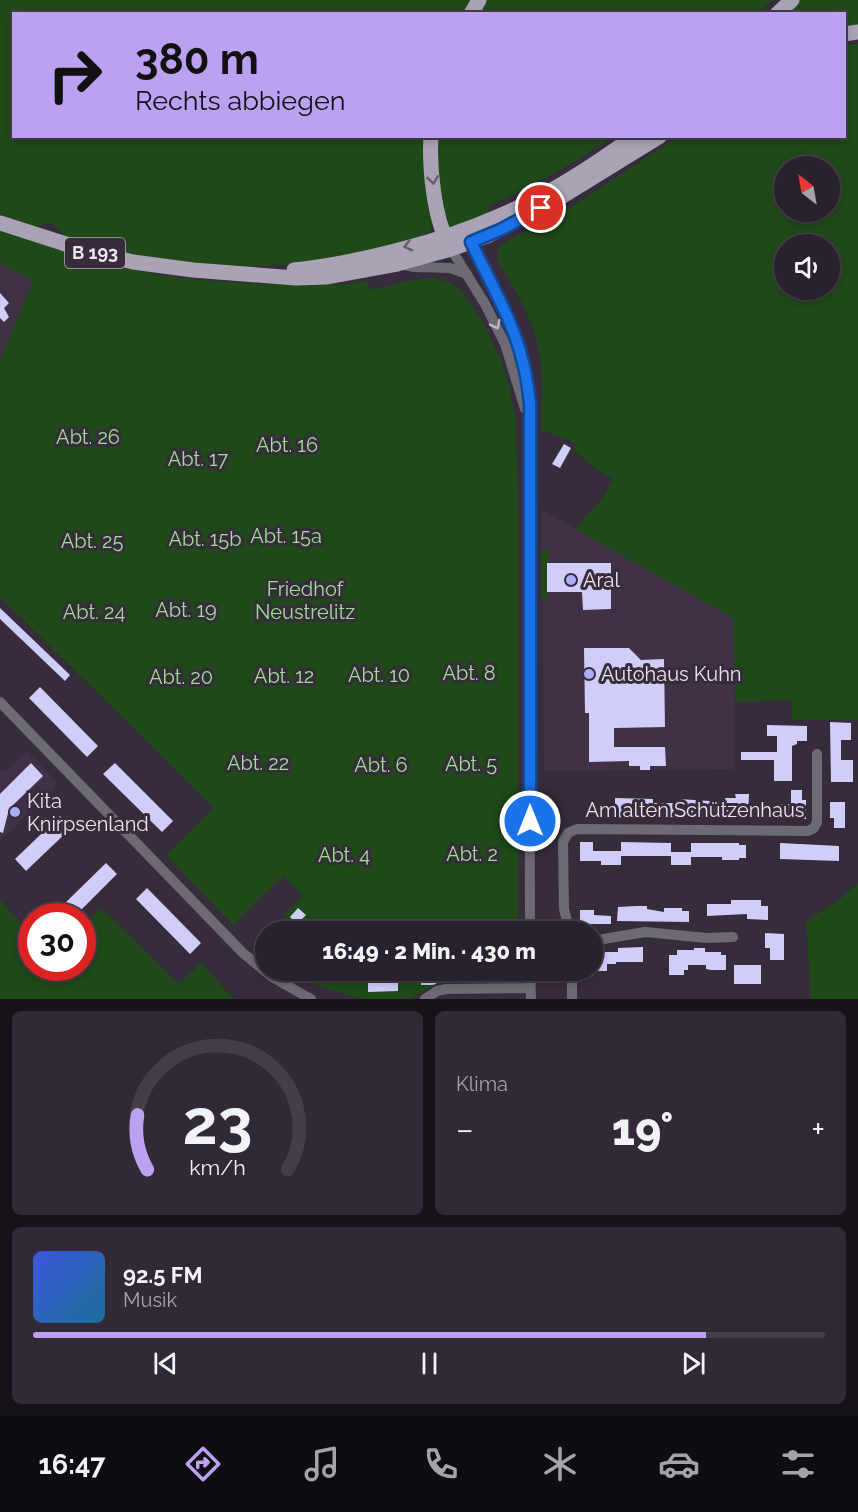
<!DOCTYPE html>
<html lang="de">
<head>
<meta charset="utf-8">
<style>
  :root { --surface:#29212d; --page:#312935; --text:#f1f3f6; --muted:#a5a3aa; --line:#453e49; --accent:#bca0f2 }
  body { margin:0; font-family:Raleway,sans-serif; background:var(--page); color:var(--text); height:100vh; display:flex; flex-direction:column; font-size:22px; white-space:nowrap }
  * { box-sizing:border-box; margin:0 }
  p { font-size:20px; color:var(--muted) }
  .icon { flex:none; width:33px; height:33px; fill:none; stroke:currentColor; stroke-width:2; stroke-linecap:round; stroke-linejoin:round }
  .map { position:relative; height:999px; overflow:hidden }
  .side { display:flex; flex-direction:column; gap:12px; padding:12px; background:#171219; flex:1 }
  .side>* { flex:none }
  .top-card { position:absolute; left:12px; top:12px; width:834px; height:126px; border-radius:0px; box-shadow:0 3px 9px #0003,0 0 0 2px var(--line); background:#bca0f2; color:#111; overflow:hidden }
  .needle { width:39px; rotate:329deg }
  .fabs { position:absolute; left:774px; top:156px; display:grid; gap:12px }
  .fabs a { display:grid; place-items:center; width:66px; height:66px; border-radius:50%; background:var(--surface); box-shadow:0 3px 9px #0003,0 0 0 2px var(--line); font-size:30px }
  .speed { position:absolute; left:18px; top:903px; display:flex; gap:12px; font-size:30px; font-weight:700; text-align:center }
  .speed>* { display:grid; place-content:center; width:78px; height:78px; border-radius:50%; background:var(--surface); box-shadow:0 3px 9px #0003,0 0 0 2px var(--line); line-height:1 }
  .speed .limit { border:9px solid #d22; background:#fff; color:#111 }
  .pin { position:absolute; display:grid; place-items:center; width:51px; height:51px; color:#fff; margin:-26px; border:3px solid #fff; border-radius:50%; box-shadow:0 2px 6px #0007 }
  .me { position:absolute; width:66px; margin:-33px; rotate:0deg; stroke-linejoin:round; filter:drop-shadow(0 0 4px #0008) }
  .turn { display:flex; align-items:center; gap:21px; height:126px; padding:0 24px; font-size:27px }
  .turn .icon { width:78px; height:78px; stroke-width:2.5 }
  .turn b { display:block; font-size:42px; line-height:51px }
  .big { font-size:45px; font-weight:800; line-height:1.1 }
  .side .widget { flex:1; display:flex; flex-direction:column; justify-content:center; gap:9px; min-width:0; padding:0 21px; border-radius:9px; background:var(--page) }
  .side .dial { align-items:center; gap:0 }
  .dial svg { height:156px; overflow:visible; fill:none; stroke:var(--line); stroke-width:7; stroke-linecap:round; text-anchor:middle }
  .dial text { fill:var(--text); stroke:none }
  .song { display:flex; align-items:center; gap:18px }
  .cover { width:72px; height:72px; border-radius:9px; background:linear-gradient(135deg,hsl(230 70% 55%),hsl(200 70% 35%)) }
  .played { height:6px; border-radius:3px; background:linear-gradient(90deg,var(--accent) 85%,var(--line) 85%) }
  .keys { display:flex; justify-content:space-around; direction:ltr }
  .heat { display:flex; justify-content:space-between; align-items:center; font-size:33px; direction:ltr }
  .side .tiles { flex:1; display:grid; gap:12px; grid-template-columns:1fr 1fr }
  .widget:last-child { grid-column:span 2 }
  .trip { position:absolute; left:255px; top:921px; width:348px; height:60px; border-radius:30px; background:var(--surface); box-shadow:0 3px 9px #0003,0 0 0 2px var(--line); font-weight:800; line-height:60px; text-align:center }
  .dock { display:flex; height:96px; justify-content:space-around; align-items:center; background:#100d12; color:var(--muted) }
  .dock .icon { width:42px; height:42px }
  .dock .current { color:var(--accent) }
  .dock b { font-size:27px; color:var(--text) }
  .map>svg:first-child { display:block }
</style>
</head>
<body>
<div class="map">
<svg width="858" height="999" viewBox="0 0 858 999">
  <rect width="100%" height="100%" fill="#372c3c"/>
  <path fill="#413147" d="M0,263L33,280L0,360Z
    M542,510L734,618L735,769L544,771Z
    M27,751L59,784L0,841V771H6Z"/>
  <path fill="#1f4919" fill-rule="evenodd" d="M0,0H472L465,14H14V136L425,137L434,220L429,234C410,240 391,247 372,252C266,277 168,266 64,237L55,225L47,222L37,228L0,215Z
    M483,0H773L758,14H476Z
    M799,0H858V25L845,26L844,14H784Z
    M858,44V720H792L791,700L735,702L733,618L575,529L603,497L613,479L596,469L574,451L575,443L541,430C541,402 544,373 538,346C532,316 514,288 498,262V249L509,240L568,209L678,137L844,136L845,45ZM784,166H830V212H784ZM784,244H830V290H784Z
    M435,137H613C573,163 533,188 489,205L488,214L451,227L448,225L439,189Z
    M0,229C49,245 98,264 149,273C196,281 243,284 290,284C317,284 342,286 368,281L370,290L408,281L430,278L446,281L460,289L484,324L500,358L509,385L516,421L518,509V931H269L303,896L283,876L233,925L166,855L214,808L0,597V360L33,281L0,263Z
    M549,548L548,598H541V551Z
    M858,883V999H811L806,921L839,900Z
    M0,900L31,934L32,968H82L83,925L101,908L179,984L201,963L234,999H0Z
    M518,970V978L438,980L436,981V985L409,999H363L309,983L284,971Z"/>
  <path fill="#d0cef9" d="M0,293L9,303L4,308L9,317L4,322L0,318Z
    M564,444L571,448L560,468L552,464Z
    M547,563H611V609L583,610L582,592H547Z
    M0,608L70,675L65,681L0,619Z
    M584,648H629L641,660L664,659L665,727L614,728V747H665L666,766H650V770H640V766H629V761L589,762V713H585Z
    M40,687L98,746L87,757L29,698Z
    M830,722L851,723V740H841V760H853V782H831Z
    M767,725L807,726V741H797V744L792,746V781H774V760H741V752H777V736H767Z
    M31,763L43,776L9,809L3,833L0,832V794Z
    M115,763L173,821L162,832L103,774Z
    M791,790H802V800H806V819L774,818V804H791Z
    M735,794H749L748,818L652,817V813L635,812V818L615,817V798L653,799V803H679V799L725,802V798H736Z
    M830,802H845V828H834V818H830Z
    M60,816L71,828L26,871L15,859Z
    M580,842H593V851H621V865H601V861H580Z
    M621,842L671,843V852H691V865H671V856H621Z
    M691,843H739V845H746V858H739V860H722V857H691Z
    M780,843L839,846V861L780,859Z
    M106,863L117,874L75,916H70L61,907Z
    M147,888L201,943L190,954L136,899Z
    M731,900H761V906H768V920L747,919V914L707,916V904H731Z
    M636,906H647V909L664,912V908H682V911H689V922L617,921L618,907Z
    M298,908L306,915L297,924L290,917Z
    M580,910H594V915L611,916V924H580Z
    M765,933L784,934V960H770V948H765Z
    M643,947V962H616V964H607V971H592V952H618V948Z
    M694,948H705V952H721V955H726V970H711L706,969V965H688V970H684V975H669V955H677V950H694Z
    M734,965H761V984H734Z
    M411,970H445V980H437L436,984L432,985H421V981H411Z
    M391,972L392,982H398V991L368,992V973Z"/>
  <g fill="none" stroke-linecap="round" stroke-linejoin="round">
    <path stroke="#6e6a73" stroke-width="10" d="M469,238C498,297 524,336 529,404L530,932
      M451,249L485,304L505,344L525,409
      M400,264L414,267L450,268L467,274
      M0,702L243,953L272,977L311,999
      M570,932L564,909L563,842L568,833L577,829L808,831L814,828L817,822V754
      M592,941L645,932L707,938L733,937
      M530,970L531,999
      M572,970V999
      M425,999L437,991L446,989L530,988"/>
    <path stroke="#aba3b5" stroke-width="15" d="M471,14L479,0
      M777,14L792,0
      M844,34L858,32
      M431,136C429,168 434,216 448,244
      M0,223L75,247L133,262L193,270L296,278L326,277L397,264L451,249L487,236L561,197L660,136
      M294,270C359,263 440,242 499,216C547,196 592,167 634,136"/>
  </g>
  <defs><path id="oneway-chevron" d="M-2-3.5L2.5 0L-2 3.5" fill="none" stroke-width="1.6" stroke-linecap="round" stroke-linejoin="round" transform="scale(1.5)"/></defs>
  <g stroke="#655c6c">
    <use href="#oneway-chevron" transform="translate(433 180) rotate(81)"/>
    <use href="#oneway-chevron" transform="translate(408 246) rotate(165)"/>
  </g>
  <use stroke="#c0b9c4" href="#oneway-chevron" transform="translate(496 325) rotate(64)"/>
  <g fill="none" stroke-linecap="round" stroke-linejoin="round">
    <g stroke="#114b97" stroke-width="15">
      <path id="route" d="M530,821V404C524,337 499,301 471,242L500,230L541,208"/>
    </g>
    <use href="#route" stroke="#1a73e8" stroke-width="10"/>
  </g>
  <g fill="#abaffb" stroke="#372c3c" stroke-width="2">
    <circle cx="571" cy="580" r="6"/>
    <circle cx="589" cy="674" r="6"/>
    <circle cx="15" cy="812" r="6"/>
  </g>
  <g text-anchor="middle" stroke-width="6" stroke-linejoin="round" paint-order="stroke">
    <rect fill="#372c3c" stroke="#b6adb9" stroke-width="1.5" x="65" y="238" width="60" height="30" rx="4.5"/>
    <g font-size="18" font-weight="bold" fill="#ece4ef">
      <text x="95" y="259">B 193</text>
    </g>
    <g font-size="20" fill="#9de192" stroke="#372c3c">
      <text x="88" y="444">Abt. 26</text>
      <text x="287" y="452">Abt. 16</text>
      <text x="198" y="466">Abt. 17</text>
      <text x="286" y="543">Abt. 15a</text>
      <text x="205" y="546">Abt. 15b</text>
      <text x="92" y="548">Abt. 25</text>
      <text x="305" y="596">Friedhof<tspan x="305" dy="23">Neustrelitz</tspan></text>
      <text x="186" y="617">Abt. 19</text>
      <text x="94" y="619">Abt. 24</text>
      <text x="469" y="680">Abt. 8</text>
      <text x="379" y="682">Abt. 10</text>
      <text x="284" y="683">Abt. 12</text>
      <text x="181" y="684">Abt. 20</text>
      <text x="258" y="770">Abt. 22</text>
      <text x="471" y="771">Abt. 5</text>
      <text x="381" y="772">Abt. 6</text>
      <text x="472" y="861">Abt. 2</text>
      <text x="344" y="862">Abt. 4</text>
    </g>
    <g font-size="20" fill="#ece4ef" stroke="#372c3c" text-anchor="start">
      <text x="583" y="587">Aral</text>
      <text x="601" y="681">Autohaus Kuhn</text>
      <text x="27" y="808">Kita<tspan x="27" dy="23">Knirpsenland</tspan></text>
    </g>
    <g font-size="20" fill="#ece4ef" stroke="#372c3c">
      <text x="695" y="817">Am alten Schützenhaus</text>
    </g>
  </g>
</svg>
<div class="fabs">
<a><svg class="needle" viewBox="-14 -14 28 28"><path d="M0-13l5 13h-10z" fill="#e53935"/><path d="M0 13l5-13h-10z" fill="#a5a3aa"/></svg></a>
<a><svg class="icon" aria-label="sound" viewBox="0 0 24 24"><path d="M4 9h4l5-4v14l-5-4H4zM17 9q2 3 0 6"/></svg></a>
</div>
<div class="speed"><div class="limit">30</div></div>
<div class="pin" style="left:541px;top:208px;background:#d93025"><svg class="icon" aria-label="arrive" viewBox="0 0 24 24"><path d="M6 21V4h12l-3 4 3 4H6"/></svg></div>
<svg class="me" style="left:530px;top:821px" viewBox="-20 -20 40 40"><circle r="17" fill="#1a73e8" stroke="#fff" stroke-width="3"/><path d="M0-11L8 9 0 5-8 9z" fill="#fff"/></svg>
<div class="trip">16:49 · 2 Min. · 430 m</div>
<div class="top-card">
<div class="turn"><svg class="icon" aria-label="right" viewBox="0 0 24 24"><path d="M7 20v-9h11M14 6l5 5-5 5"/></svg><div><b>380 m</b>Rechts abbiegen</div></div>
</div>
</div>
<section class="side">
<div class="tiles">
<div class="widget dial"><svg viewBox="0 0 100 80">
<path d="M14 69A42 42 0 1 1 86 69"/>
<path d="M14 69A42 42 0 0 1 9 41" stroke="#bca0f2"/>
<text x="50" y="56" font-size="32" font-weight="700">23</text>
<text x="50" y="72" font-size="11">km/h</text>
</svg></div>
<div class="widget"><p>Klima</p>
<div class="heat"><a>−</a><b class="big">19°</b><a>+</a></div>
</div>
<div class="widget">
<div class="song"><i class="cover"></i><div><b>92.5 FM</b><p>Musik</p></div></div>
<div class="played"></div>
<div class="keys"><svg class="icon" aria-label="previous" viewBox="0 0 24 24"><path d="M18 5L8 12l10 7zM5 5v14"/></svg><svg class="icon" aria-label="pause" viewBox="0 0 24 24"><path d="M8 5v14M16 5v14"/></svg><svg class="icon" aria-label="next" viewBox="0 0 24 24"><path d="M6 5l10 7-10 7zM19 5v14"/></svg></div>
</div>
</div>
</section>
<nav class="dock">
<b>16:47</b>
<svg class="icon current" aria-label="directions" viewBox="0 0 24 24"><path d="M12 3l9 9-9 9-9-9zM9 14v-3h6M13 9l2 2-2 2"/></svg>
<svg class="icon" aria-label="music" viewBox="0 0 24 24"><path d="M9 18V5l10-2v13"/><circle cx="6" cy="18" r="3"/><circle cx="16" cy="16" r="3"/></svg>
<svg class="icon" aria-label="phone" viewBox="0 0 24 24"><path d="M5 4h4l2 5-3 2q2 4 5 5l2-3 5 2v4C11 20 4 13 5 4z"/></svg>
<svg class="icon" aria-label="climate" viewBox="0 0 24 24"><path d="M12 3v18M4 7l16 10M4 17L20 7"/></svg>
<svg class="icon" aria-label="car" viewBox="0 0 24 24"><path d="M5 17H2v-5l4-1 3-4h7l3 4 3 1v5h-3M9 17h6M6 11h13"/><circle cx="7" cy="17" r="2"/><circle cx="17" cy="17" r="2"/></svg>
<svg class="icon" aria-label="filters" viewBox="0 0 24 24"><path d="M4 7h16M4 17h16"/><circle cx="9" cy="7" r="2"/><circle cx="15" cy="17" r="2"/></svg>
</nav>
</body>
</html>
